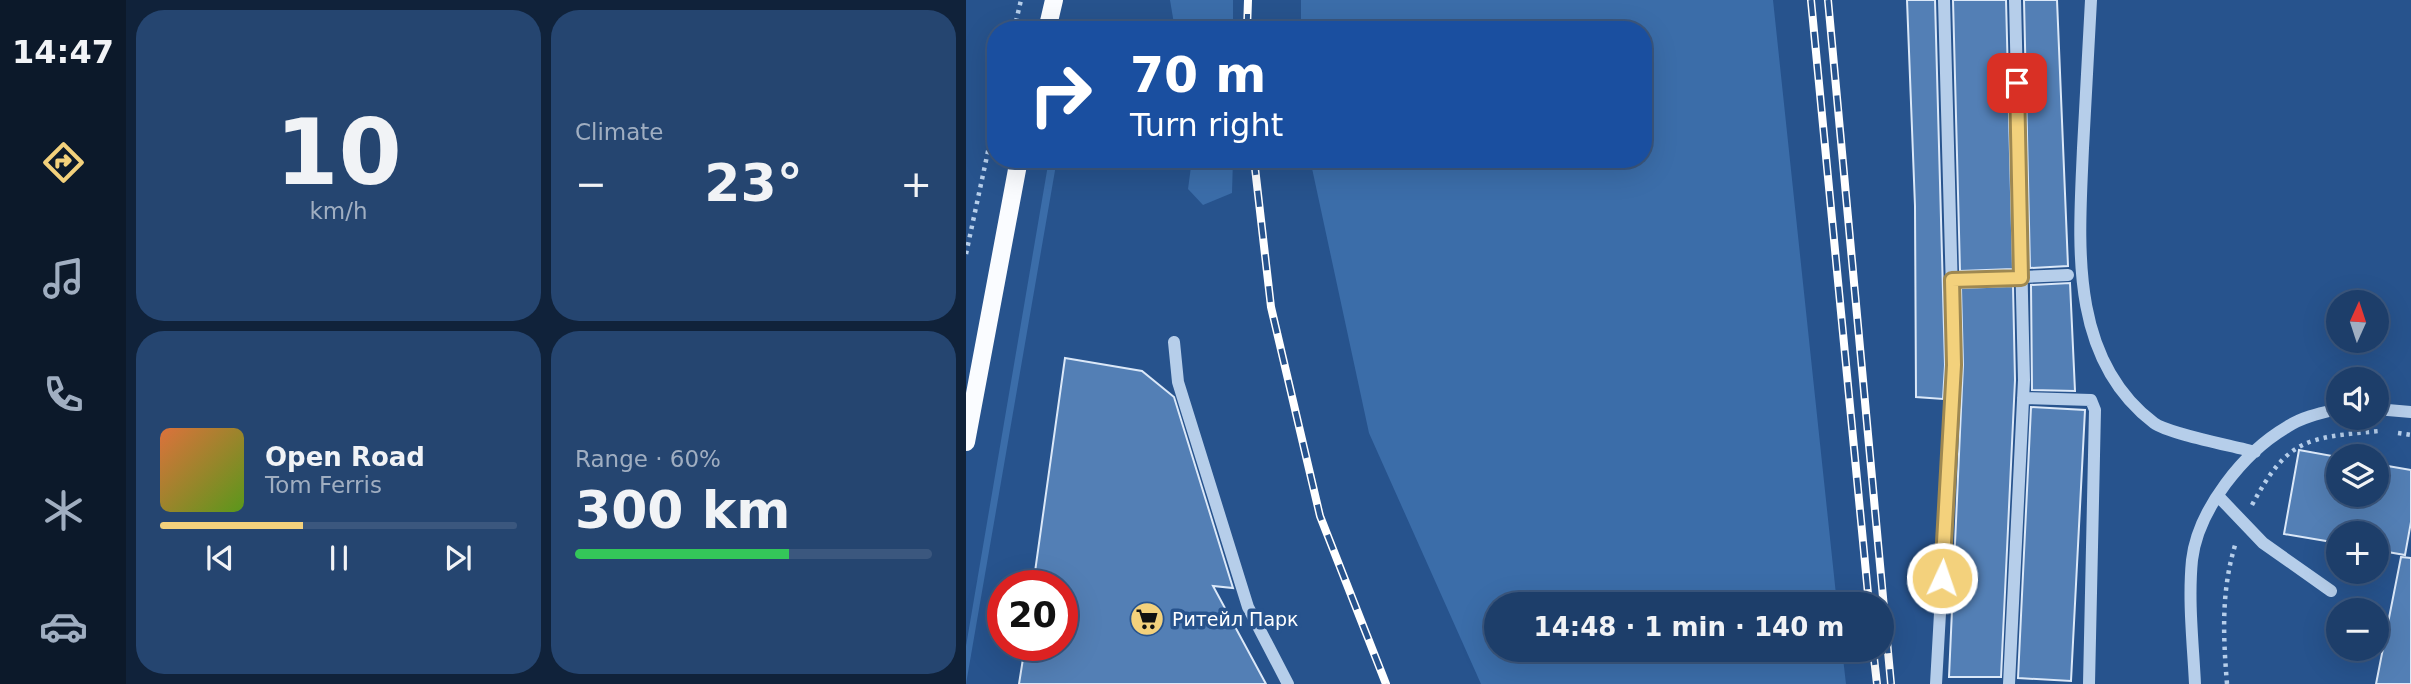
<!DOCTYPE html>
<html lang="en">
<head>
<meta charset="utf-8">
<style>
  :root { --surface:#1d3e6a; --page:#254570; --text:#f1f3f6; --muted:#a0aec1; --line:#3b577e; --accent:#f3d17c }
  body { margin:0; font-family:"DejaVu Sans",sans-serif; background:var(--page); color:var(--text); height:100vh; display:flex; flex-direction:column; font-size:26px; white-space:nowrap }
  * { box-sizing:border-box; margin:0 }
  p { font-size:23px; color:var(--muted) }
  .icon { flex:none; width:38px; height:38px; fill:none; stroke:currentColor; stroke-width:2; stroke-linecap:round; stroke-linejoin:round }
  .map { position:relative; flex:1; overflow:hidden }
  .side { display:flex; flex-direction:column; gap:10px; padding:10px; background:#10223a; width:840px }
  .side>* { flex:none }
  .guide { position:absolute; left:21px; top:21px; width:665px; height:147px; border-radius:28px; box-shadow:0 7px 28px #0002,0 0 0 2px var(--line); background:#1a4fa0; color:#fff; overflow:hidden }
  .needle { width:46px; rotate:3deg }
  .tools { position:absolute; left:1360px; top:290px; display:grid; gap:14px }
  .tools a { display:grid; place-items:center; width:63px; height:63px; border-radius:50%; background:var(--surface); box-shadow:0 7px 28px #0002,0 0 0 2px var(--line); font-size:35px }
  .speed { position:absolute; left:21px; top:570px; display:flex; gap:14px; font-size:35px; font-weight:700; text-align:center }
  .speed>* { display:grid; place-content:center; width:91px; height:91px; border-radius:50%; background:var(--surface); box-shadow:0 7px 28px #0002,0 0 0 2px var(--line); line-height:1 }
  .speed .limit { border:10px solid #d22; background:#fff; color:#111 }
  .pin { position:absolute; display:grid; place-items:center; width:60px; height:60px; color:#fff; margin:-30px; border-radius:14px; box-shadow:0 4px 10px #0006 }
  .me { position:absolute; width:77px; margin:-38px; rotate:3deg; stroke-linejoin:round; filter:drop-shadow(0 0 5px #0008) }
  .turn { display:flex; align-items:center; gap:24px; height:147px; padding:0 28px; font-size:32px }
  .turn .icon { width:91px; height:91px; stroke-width:2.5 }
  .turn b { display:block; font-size:49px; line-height:60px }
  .big { font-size:52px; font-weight:600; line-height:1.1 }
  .side .card { flex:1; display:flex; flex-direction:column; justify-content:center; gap:10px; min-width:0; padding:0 24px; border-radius:28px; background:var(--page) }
  .side .dial { align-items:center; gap:0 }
  .dial b { font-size:91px; line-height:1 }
  .song { display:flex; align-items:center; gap:21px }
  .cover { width:84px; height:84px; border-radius:10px; background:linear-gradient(135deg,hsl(20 70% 55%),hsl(90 70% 35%)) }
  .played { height:7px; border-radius:4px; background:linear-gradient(90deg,var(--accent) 40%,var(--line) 40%) }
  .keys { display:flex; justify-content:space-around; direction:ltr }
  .heat { display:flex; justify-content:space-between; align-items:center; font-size:38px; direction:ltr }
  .charge { height:10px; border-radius:5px; background:linear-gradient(90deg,#34c759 60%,var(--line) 0) }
  .side .tiles { flex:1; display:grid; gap:10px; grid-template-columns:repeat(2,1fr) }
  .trip { position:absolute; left:518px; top:592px; width:410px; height:70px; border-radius:35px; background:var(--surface); box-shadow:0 7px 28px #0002,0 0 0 2px var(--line); font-weight:600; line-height:70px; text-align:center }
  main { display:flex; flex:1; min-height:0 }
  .tab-bar { display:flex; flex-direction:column; width:126px; justify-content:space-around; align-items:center; background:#0c192a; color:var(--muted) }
  .tab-bar .icon { width:49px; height:49px }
  .tab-bar .on { color:var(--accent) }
  .tab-bar b { font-size:32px; color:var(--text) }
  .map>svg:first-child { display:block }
</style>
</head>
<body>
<main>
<nav class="tab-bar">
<b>14:47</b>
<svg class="icon on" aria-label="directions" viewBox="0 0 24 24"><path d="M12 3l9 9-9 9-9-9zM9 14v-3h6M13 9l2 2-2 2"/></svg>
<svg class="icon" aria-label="music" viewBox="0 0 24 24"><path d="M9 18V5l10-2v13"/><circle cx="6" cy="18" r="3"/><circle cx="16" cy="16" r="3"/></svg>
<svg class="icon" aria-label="phone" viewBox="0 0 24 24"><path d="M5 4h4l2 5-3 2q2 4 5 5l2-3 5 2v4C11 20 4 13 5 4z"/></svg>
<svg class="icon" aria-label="climate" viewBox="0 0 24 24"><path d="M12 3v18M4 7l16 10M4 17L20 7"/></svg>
<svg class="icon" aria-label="car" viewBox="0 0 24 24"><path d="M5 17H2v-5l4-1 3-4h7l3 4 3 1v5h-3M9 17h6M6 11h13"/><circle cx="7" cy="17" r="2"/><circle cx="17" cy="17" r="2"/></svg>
</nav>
<section class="side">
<div class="tiles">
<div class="card dial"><b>10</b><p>km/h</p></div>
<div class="card"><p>Climate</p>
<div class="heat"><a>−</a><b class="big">23°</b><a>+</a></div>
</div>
<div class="card">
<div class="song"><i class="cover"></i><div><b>Open Road</b><p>Tom Ferris</p></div></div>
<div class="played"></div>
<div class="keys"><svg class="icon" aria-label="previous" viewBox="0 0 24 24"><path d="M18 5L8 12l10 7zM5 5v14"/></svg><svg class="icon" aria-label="pause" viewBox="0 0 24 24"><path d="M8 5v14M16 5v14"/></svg><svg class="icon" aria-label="next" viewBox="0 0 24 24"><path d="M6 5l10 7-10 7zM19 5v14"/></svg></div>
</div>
<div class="card"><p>Range · 60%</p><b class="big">300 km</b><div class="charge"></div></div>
</div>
</section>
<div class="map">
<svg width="1445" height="684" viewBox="0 0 1445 684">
  <rect width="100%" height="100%" fill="#27538d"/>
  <path fill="#3b6da9" d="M204,0H267V30H209Z
    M335,0H807L871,604H530V649H876L880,684H515L403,433L344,159H677V30H335Z
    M83,159H91L0,684V646Z
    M226,159H267L266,193L237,205L222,189Z"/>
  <path fill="#537fb5" stroke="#dbe8f8" stroke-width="2" d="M941,0H969L979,365L977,399L950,397L949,206Z
    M987,0H1040L1047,269L994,271Z
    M1058,0H1091L1102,266L1064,268Z
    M1104,283L1109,391L1066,390L1065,285Z
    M1047,286L1049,380L1035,677H983L997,365L995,288Z
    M99,358L176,371L208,397L267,588L247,586L300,684H53L59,646H96V586H67Z
    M1065,407L1119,410L1105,681L1052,678Z
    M1333,450L1372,457V495H1410V464L1445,470V522L1439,555L1410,550V534H1372V543L1318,534Z
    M1435,557L1445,558V684H1410Z"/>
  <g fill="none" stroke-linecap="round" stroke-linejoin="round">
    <path stroke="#b6ceea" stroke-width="4.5" stroke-dasharray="3.5 5" stroke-linecap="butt" d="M48,30L55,0
      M0,254L30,114
      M1432,433L1445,435
      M1286,505C1322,438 1340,438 1413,431
      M1261,684C1257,634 1255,590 1270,542"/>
    <path stroke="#b6ceea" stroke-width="12" d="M1125,0C1122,49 1120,99 1117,148C1113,244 1102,358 1188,423C1203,434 1268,446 1289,452
      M986,280L1102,275
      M208,342L212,382L282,607L322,684
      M1057,398L1125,400L1129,410L1123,684
      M1410,409L1445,412
      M1253,497L1297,543L1365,591
      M970,684L988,365L978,0
      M1043,684L1058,380L1049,0
      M1229,684C1227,643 1222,601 1226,560C1232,509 1278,452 1321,427C1336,417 1355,413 1372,409"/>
    <path stroke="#fafcff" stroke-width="18" d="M81,30L88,0
      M0,442L53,159"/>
    <g stroke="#fff" stroke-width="8">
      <path id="rail" d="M845,0L903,604
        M862,0L925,684
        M281,30L282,0
        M288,159L305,307L354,516L420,684
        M907,649L911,684"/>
    </g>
    <use href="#rail" stroke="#27538d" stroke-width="5" stroke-dasharray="16" stroke-linecap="butt"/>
  </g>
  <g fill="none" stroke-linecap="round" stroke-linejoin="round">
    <g stroke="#9e8851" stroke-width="18">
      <path id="route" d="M976,578L988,365L986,280L1055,278L1051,83"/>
    </g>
    <use href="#route" stroke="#f3d17c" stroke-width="12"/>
  </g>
  <defs>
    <g id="supermarket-disc" transform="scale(1.75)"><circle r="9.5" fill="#f3d17c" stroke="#27538d"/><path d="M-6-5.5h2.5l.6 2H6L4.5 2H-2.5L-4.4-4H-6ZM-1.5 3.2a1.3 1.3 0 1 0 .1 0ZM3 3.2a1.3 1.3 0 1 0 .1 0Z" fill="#111"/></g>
  </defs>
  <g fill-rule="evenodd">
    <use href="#supermarket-disc" x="181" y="619"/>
  </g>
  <g text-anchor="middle" stroke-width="7" stroke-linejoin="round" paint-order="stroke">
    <g font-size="19" fill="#fff" stroke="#27538d" text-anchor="start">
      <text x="206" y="626">Ритейл Парк</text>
    </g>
  </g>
</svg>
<div class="tools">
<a><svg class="needle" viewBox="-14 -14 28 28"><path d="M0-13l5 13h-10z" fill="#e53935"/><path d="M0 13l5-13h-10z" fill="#a0aec1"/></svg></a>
<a><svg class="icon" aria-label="sound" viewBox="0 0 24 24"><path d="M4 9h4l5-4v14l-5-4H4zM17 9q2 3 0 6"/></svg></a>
<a><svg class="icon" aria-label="layers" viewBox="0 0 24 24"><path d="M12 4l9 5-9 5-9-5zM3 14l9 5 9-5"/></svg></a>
<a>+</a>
<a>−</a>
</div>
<div class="speed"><div class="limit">20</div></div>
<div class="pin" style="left:1051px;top:83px;background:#d93025"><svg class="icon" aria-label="arrive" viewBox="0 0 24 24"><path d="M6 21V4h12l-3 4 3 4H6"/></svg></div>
<svg class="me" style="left:976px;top:578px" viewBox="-20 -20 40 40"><circle r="17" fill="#f3d17c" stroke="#fff" stroke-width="3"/><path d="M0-11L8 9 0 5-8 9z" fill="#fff"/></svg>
<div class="trip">14:48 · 1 min · 140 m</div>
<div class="guide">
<div class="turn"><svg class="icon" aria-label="right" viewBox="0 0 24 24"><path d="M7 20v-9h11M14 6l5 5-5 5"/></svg><div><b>70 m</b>Turn right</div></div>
</div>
</div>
</main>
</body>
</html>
